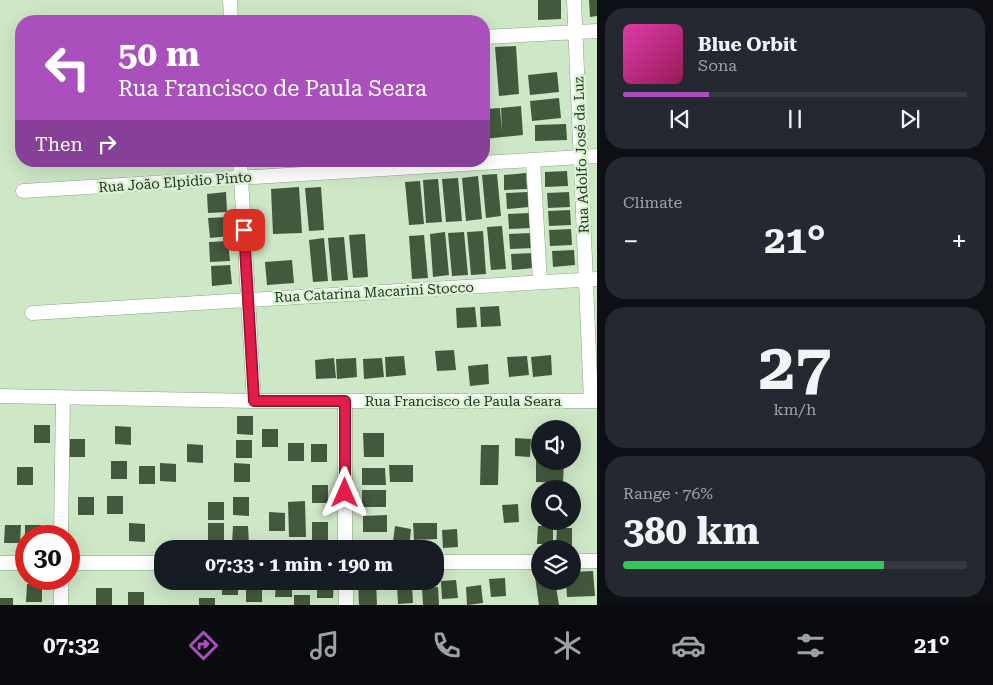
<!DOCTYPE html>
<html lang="en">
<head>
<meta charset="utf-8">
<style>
  :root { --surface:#171b24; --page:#242831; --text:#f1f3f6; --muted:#9ea1a6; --line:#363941; --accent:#a950bd }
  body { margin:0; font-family:"Roboto Serif",serif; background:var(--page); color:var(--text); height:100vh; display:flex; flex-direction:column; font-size:19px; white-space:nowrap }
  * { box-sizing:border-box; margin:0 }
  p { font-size:16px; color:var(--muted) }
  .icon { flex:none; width:28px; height:28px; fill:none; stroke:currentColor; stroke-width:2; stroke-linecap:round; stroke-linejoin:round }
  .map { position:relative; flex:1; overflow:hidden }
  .panel { display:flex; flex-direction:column; gap:8px; padding:8px; background:#0d0f14; width:396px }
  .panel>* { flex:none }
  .banner { position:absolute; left:15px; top:15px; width:475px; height:152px; border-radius:20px; box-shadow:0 5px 20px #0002; background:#a950bd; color:#fff; overflow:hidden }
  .tools { position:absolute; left:531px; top:420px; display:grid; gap:10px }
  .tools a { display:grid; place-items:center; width:50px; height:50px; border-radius:50%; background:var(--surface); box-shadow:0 5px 20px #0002; font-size:25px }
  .speed { position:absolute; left:15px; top:525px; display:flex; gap:10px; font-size:25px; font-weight:700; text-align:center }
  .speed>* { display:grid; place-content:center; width:65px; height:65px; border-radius:50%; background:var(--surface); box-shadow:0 5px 20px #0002; line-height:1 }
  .speed .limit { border:8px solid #d22; background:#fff; color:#111 }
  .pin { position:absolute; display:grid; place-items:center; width:42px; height:42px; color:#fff; margin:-21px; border-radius:10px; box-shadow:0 2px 8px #0006 }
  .me { position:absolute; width:55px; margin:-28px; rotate:0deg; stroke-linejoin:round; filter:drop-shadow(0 0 4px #0008) }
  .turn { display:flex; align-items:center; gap:18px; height:105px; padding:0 20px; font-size:22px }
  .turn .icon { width:65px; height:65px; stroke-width:2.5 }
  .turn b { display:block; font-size:35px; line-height:42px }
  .then { display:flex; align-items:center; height:48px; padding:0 20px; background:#0003; gap:10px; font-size:19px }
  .big { font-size:38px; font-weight:700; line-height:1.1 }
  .panel .widget { flex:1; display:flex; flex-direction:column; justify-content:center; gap:8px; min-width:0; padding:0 18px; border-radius:20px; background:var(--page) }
  .panel .dial { align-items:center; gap:0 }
  .dial b { font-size:65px; line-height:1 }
  .song { display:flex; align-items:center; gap:15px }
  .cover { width:60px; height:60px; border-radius:8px; background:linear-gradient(135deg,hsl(320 70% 55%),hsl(330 70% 35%)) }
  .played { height:5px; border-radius:2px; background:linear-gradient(90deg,var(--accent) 25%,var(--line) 25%) }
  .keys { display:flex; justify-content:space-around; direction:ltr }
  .heat { display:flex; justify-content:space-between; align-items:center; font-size:28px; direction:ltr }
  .charge { height:8px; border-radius:4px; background:linear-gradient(90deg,#34c759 76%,var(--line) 0) }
  .trip { position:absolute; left:154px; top:540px; width:290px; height:50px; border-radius:20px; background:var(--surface); box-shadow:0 5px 20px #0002; font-weight:700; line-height:50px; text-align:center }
  .tab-bar { display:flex; height:80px; justify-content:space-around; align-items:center; background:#090b0e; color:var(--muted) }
  .tab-bar .icon { width:35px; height:35px }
  .tab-bar .selected { color:var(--accent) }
  .tab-bar b { font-size:22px; color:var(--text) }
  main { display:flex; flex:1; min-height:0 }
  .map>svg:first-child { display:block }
</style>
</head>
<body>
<main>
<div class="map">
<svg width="597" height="605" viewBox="0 0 597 605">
  <rect width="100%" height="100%" fill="#cde7c7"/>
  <path fill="#43593d" d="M538,0H561V19L538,20Z
    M589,0H597V16L590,17Z
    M516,46L519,94L499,96L495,47Z
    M557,72L559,92L530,95L528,75Z
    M559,98L561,118L532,121L530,101Z
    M521,106L523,135L484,139V109L500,108L502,132L501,108Z
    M566,124L567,140L535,141V125Z
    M567,171L568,186L545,187V172Z
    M526,173L527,189L504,190V175Z
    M497,174L501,216L486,218L482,175Z
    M478,176L482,219L466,221L462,178Z
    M458,178L462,221L446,222L442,179Z
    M438,179L442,222L426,223L423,180Z
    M420,181L424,224L409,225L405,182Z
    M299,187L302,233L273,234L271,189Z
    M321,187L324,230L309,231L305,188Z
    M226,192L227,212L208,213L207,194Z
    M528,192L529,207L507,209L506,193Z
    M569,192L570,207L548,208L547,193Z
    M570,210L571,225L549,226L548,211Z
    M530,213L531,228L509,229L508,214Z
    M228,217L229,236L210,238L208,218Z
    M502,226L506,269L491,270L487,227Z
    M571,229L572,245L550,246L549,230Z
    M483,231L486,274L471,275L467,232Z
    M445,232L449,275L433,277L430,234Z
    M464,232L468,275L452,276L448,233Z
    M532,233L533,248L510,249L509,234Z
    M365,234L368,277L353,278L349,235Z
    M424,235L428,278L412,279L409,236Z
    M344,237L348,280L332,281L328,238Z
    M324,238L328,281L313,282L309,240Z
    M228,241L230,261L210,262L209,242Z
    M574,250L575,265L553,267L552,251Z
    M533,253L534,268L512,270L511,254Z
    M292,260L294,283L267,285L265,262Z
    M230,265L232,284L212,286L211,266Z
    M499,306L501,326L481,327L480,307Z
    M475,307L477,327L457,328L456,308Z
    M454,350L456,370L437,371L435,351Z
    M551,355L552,375L533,377L531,357Z
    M404,356L406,375L386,377L385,357Z
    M527,356L529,375L509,377L507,357Z
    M334,358L336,378L316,379L315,360Z
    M356,358L357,377L337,379L336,359Z
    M382,358L384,377L364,379L363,359Z
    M488,364L489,384L470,386L468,366Z
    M237,416H253V435L237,434Z
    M34,425H50V443H34Z
    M115,426L131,427V445L115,444Z
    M262,429H278V447H262Z
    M363,433H384V457H364Z
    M515,438L531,439L530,457L515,456Z
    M69,439H85V457H69Z
    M236,440H252V458H236Z
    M288,443H304V461H288Z
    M187,444L203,445V463L187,462Z
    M311,444H327V462H311Z
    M481,445H499L498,485H480Z
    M536,455H540V461H564L563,483L536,482Z
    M111,461H127V479H111Z
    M160,463L176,464V482L160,481Z
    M234,463L250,464V482H234Z
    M389,465H413V482H390Z
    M139,466H155V484H139Z
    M17,467H33V485H17Z
    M362,468H385L386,485H362Z
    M312,485H328V503H312Z
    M362,490H386V507H362Z
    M107,496H123V514H107Z
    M78,497H94V515H78Z
    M233,497H249V516L233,515Z
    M305,501L306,537H289L288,502Z
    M208,502H224V520H208Z
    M518,504L519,522L504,523L502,505Z
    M269,512L285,513V531H269Z
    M387,515V532H363V516Z
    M312,522H328V540H312Z
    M129,523L145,524V542L129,541Z
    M208,523H224V541H208Z
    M413,523H437V539L414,540Z
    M5,525H21L20,543H4Z
    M25,525H41V536H25Z
    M233,526H248L249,544H232Z
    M395,526L411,529L409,549H392Z
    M538,526H553V544H537Z
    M557,528H572V546H556Z
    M457,529L458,547L443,548L442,530Z
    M593,571L595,596L567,597L566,581H572V572Z
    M540,576V581H555L559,605H539L535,577Z
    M505,578L506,596L491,597L489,579Z
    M456,580L458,598L442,599L441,581Z
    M222,581H238V595H222Z
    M276,581H292V597H275Z
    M317,581H334L333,598H317Z
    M358,581H376L377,605H359Z
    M27,584H42V602H26Z
    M246,584H262V602H246Z
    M412,585L413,603L398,604L397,586Z
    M481,585L483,603L467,605L466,587Z
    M438,587L439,605H423L422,588Z
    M96,588H112V605H96Z
    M128,592H144V605H128Z
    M294,595H310V605H294Z
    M0,598H13V605H0Z
    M199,598H215V605H199Z"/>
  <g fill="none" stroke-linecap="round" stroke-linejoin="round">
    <g stroke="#8aa385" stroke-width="15">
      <path id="minor" d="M230,0L231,21
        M574,0L591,401
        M484,37L597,31
        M533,160L540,282
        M240,161L254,401
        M23,191L597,156
        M32,313L597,279
        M0,396L254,401H597
        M345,401V549
        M61,536L63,398
        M572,561H597
        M435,562H540
        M0,563H26
        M69,563H162
        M346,581V605
        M61,605V579"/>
    </g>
    <use href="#minor" stroke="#fff" stroke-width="14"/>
  </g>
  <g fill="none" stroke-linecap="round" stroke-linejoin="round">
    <g stroke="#92132f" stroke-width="12">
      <path id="route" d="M244,230L254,401H345V493"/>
    </g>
    <use href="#route" stroke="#e11d48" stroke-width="9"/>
  </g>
  <g text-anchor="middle" stroke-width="5" stroke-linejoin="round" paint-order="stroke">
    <g font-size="14" fill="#273125" stroke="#daf5d3">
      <text transform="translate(581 155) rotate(-92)" y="5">Rua Adolfo José da Luz</text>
      <text transform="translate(175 182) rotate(-4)" y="5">Rua João Elpídio Pinto</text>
      <text transform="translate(374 292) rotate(-3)" y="5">Rua Catarina Macarini Stocco</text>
      <text x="463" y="406">Rua Francisco de Paula Seara</text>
    </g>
  </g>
</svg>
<div class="tools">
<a><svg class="icon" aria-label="sound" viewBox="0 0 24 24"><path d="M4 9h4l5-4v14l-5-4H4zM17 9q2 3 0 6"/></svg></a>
<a><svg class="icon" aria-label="search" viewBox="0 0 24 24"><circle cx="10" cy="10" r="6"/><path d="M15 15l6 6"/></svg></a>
<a><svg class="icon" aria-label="layers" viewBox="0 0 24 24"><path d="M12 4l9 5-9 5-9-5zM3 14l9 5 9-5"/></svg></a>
</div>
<div class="speed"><div class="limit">30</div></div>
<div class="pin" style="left:244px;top:230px;background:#d93025"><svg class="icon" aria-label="arrive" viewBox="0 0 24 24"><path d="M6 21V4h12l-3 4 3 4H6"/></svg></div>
<svg class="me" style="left:345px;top:493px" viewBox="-20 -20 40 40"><path d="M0-17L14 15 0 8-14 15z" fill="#e11d48" stroke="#fff" stroke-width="4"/></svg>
<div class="trip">07:33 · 1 min · 190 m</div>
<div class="banner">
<div class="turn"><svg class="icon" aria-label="left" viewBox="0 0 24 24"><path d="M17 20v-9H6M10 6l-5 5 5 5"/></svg><div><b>50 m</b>Rua Francisco de Paula Seara</div></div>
<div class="then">Then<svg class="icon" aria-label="right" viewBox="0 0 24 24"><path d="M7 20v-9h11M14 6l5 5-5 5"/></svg></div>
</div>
</div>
<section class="panel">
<div class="widget">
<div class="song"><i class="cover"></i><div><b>Blue Orbit</b><p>Sona</p></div></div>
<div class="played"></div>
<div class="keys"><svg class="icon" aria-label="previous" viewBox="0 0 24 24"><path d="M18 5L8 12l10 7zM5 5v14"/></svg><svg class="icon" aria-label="pause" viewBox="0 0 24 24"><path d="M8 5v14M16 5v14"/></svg><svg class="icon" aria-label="next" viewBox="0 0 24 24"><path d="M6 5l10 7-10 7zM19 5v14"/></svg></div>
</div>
<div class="widget"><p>Climate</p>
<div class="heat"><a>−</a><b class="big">21°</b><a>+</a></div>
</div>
<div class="widget dial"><b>27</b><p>km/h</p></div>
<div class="widget"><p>Range · 76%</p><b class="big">380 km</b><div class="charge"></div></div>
</section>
</main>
<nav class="tab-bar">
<b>07:32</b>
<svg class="icon selected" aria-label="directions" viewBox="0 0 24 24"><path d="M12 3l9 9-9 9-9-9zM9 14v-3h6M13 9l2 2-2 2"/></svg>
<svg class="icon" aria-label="music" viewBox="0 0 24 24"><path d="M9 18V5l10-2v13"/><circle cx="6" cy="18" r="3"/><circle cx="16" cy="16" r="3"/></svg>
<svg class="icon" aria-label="phone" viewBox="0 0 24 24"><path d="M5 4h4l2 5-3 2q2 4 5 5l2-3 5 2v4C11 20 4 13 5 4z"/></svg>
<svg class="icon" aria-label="climate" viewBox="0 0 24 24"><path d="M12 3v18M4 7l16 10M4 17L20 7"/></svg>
<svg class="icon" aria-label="car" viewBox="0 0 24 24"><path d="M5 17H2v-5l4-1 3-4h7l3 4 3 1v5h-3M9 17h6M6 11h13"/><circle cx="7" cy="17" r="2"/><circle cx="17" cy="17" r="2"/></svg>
<svg class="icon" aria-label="filters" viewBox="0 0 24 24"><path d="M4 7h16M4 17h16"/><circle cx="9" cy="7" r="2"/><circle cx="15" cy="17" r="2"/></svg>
<b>21°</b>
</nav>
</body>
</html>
